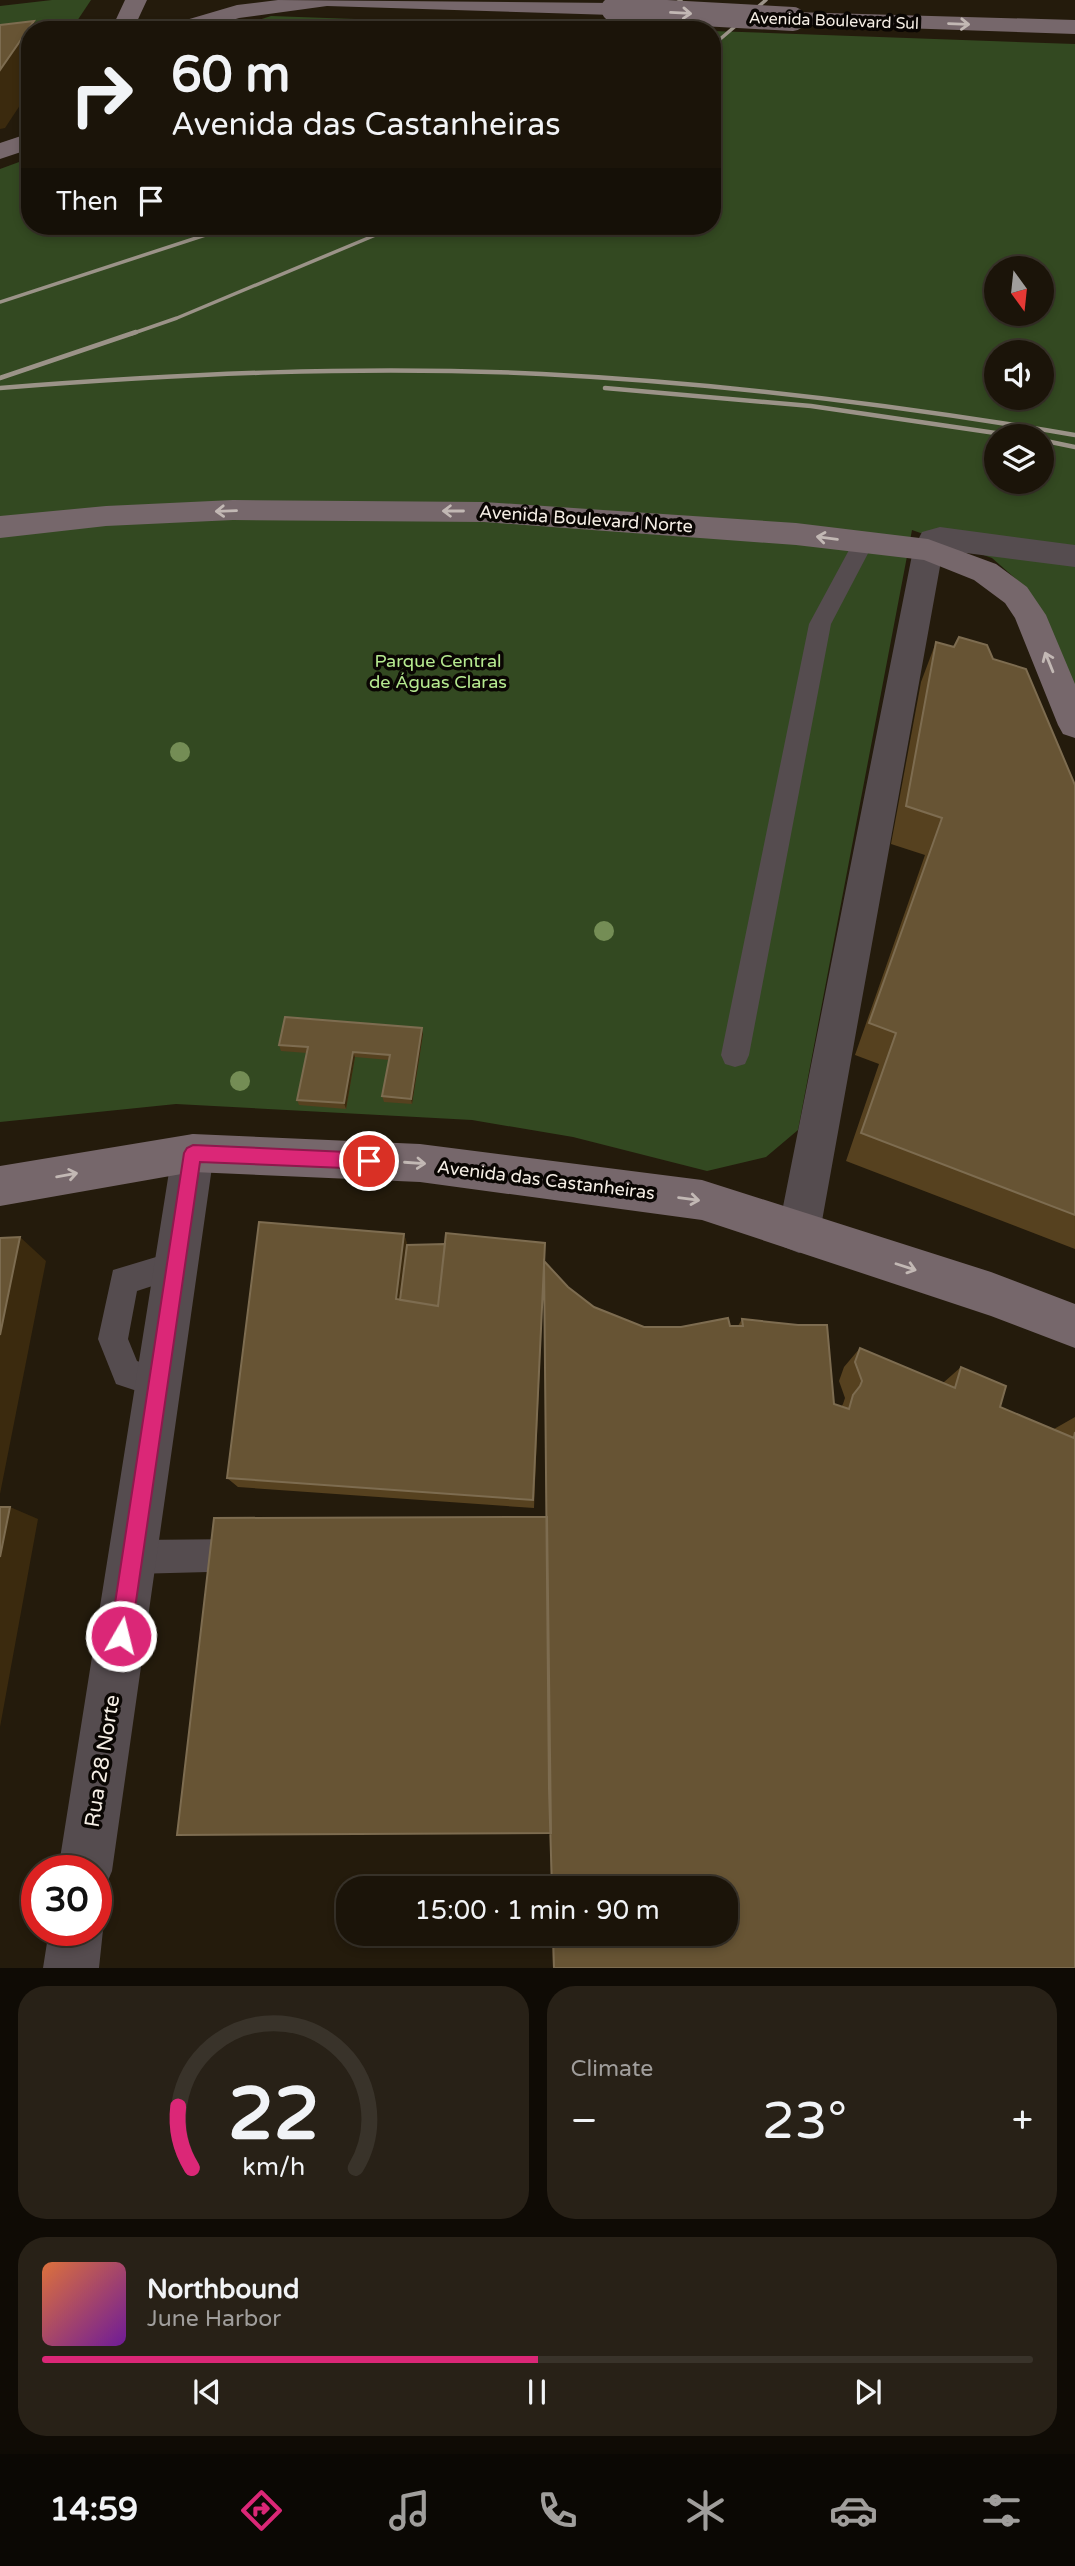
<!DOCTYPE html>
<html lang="en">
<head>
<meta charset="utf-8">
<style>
  :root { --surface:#1b1409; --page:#282117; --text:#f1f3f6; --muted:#a09e9c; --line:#39332a; --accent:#db2777 }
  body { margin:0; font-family:"Varela Round",sans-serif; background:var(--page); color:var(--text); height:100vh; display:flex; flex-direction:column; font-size:26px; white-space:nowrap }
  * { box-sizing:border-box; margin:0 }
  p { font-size:23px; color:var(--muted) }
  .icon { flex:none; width:38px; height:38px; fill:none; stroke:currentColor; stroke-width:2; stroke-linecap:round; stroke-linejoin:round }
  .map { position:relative; height:1968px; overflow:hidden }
  .details { display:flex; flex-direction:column; gap:18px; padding:18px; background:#0f0b05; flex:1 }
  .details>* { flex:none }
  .hud { position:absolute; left:21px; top:21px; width:700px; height:214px; border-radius:28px; box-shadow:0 4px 10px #0003,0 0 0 2px var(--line); background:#1b1409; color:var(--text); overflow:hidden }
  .needle { width:46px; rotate:165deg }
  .buttons { position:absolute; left:984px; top:256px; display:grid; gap:14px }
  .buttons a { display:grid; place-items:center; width:70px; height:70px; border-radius:50%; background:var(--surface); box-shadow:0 4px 10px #0003,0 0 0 2px var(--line); font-size:35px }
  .speed { position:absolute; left:21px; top:1855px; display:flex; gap:14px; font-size:35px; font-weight:700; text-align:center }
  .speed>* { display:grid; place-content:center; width:91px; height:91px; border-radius:50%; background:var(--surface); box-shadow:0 4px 10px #0003,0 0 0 2px var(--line); line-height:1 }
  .speed .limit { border:10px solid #d22; background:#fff; color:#111 }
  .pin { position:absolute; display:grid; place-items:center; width:60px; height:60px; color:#fff; margin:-30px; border:4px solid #fff; border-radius:50%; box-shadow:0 2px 7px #0007 }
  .me { position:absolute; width:77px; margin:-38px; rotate:8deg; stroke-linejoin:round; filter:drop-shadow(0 0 5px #0008) }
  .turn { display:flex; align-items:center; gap:24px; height:147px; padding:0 35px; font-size:32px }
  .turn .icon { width:91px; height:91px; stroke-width:2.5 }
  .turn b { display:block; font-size:49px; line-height:60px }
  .then { display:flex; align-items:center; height:66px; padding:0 35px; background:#0003; gap:14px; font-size:26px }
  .big { font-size:52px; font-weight:600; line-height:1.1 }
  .details .card { flex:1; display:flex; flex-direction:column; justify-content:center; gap:10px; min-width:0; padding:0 24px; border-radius:28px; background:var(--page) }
  .details .dial { align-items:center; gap:0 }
  .dial svg { height:182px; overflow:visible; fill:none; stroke:var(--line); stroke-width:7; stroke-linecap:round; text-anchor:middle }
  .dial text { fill:var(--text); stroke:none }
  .song { display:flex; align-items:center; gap:21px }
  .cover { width:84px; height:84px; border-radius:10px; background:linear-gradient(135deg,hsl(20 70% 55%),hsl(280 70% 35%)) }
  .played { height:7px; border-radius:4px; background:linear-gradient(90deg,var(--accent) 50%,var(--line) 50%) }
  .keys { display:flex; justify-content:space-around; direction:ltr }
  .heat { display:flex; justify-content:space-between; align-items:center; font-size:38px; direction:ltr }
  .details .tiles { flex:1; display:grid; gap:18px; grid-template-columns:1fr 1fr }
  .card:last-child { grid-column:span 2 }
  .trip { position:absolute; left:336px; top:1876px; width:402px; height:70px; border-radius:28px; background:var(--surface); box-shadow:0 4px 10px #0003,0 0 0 2px var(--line); font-weight:600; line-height:70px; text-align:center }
  .menu { display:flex; height:112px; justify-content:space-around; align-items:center; background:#0b0804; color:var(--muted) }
  .menu .icon { width:49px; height:49px }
  .menu .selected { color:var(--accent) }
  .menu b { font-size:32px; color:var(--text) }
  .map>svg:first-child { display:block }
</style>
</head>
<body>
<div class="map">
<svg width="1075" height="1968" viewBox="0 0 1075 1968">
  <rect width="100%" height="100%" fill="#241b0c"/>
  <path fill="#334921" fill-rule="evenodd" d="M52,0H91L71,30H30L0,65V6Z
    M271,16L666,30H228Z
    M712,31L1075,44V696L1025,587L992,558L912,530L798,1130L766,1157L707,1171L573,1137L472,1120L176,1104L0,1122V169L30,158V226H712ZM996,268H1041V313H996ZM996,352H1041V397H996ZM996,436H1041V481H996Z"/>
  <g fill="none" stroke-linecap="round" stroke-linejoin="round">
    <path fill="#554c4f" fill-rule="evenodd" d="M863,535L870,537L874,542L831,624L749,1055L745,1064L735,1067L725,1064L721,1055L809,624L856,537Z
      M176,1251L186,1255L191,1265L186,1275L137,1291L128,1339L137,1361L169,1372L173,1383L169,1394L158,1398L116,1384L98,1339L113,1270Z
      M246,1539L258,1543L262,1555L258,1567L246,1571L133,1574L121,1569L116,1557L121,1545L133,1540Z"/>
    <path fill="#554c4f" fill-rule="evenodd" d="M940,527L1075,545V567L943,550L820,1232L814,1247L799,1253L784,1247L778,1232L913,550L922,532Z
      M193,1134L208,1139L214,1153L112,1871L104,1890L96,1893V1871H58L172,1153L178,1139Z
      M96,1913L103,1930L99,1968H43L49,1930H96Z"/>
    <path fill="#76676b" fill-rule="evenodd" d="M125,0H147L133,30H111Z
      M278,0L613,3L621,4L624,9L621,14L613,15L327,6L239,18L201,30H166L169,25L237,5Z
      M793,12L1075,20V34L785,24L782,19L785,14Z
      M30,133V149L0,159V143Z
      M233,500L484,502L796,523L928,539L996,564L1027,587L1046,615L1075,684V738L1063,734L1058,725L1015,618L1005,603L974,580L924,560L796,545L484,522L233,520L106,526L0,538V516L106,506Z
      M193,1134L420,1144L702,1180L991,1272L1075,1304V1348L991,1316L702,1220L420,1182L193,1172L0,1206V1166Z"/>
    <path stroke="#9b9388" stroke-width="3.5" d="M637,30L681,0
      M712,46L766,0
      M0,302L233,226
      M131,334L177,318L397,226"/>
    <path stroke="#9b9388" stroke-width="4.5" d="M0,378L136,332
      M0,388C180,374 361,365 542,374C721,383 898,405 1075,435
      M605,388L811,406L1016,436
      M1041,440L1075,447"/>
    <path stroke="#76676b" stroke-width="24" d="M613,9L793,19"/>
  </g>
  <g fill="#748d55">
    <circle cx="180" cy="752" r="10"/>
    <circle cx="604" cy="931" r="10"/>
    <circle cx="240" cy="1081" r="10"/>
  </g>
  <path fill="#56411f" d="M936,642L993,659L1075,785V1249L846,1161L879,1064L855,1055L925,855L891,844L921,682Z
    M423,1034L412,1104L384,1102L382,1096L389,1060L355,1057L346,1109L299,1105L297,1100L307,1053L281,1051L279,1045Z
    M404,1234L407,1245L445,1244L545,1261L568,1287L594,1307L644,1327L738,1326L742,1319L834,1404L841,1407L843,1404L845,1398L839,1381L844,1367L860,1348L943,1383L961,1367L1000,1407L1054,1429L1075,1417V1968H553L552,1934H726V1888H551L546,1517L544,1262L534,1508L238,1487L227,1478Z"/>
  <path fill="#3b2a0e" d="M34,21L37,30H30V90L5,128L0,129V70Z
    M422,1028L423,1034L412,1104L411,1099Z
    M353,1052L355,1057L346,1109L344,1103Z
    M404,1234L409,1249L401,1309L396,1299Z
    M20,1237L46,1261L0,1494V1335Z
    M10,1507L38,1519L0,1727V1557Z"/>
  <path fill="#675434" stroke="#7d6c50" stroke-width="2" d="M34,21L0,70V25Z
    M959,637L987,645L993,659L1026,669L1075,785V1215L861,1133L896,1033L869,1023L942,818L906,806L936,642L954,647Z
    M285,1017L422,1028L411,1099L382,1096L390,1055L353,1052L344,1103L297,1100L308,1047L279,1045Z
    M259,1222L404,1234L396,1299L438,1306L446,1233L545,1243L533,1500L227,1478Z
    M20,1237L0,1335V1238Z
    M445,1244L438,1306L400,1300L407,1245Z
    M544,1261L568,1287L594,1307L644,1327H681L728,1318L730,1326H743L742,1319L798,1325H827L834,1404L849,1409L853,1395L860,1386L862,1381L855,1362L860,1348L955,1388L961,1367L1006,1386L1000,1407L1074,1438L1075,1432V1968H554L553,1934H726V1888H552L549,1789Z
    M0,1507H10L0,1557Z
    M547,1517L551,1833L177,1835L214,1518Z"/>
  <defs><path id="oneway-shaft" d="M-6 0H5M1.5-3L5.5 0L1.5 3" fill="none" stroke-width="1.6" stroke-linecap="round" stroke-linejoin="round" transform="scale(1.75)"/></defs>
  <g stroke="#c2b8b4">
    <use href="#oneway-shaft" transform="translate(681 13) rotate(3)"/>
    <use href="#oneway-shaft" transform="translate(959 24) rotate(2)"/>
    <use href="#oneway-shaft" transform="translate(226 511) rotate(178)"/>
    <use href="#oneway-shaft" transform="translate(453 511) rotate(-180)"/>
    <use href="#oneway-shaft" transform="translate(827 538) rotate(-173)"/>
    <use href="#oneway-shaft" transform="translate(1049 662) rotate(-112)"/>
    <use href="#oneway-shaft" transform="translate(415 1163) rotate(4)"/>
    <use href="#oneway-shaft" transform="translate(67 1175) rotate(-10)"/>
    <use href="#oneway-shaft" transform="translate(689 1199) rotate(7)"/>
    <use href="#oneway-shaft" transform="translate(906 1267) rotate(18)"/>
  </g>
  <path fill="#db2777" stroke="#8e194d" stroke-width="2" d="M193,1145L369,1153L375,1155L378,1161L375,1167L369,1169L200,1162L131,1636L128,1643L121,1646L113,1643L110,1636L184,1153L187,1148Z"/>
  <g text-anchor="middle" stroke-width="7" stroke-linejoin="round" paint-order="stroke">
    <g font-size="16" fill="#f5eee5" stroke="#0a0603">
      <text transform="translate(834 20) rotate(2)" y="6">Avenida Boulevard Sul</text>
    </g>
    <g font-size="18" fill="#f5eee5" stroke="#0a0603">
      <text transform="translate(586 519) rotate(4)" y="6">Avenida Boulevard Norte</text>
      <text transform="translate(546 1180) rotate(7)" y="6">Avenida das Castanheiras</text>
    </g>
    <g font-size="18" fill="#b6ea90" stroke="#0a0603">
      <text x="438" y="667">Parque Central<tspan x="438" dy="21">de Águas Claras</tspan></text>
    </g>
    <g font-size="21" fill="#f5eee5" stroke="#0a0603">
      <text transform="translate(102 1761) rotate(-81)" y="7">Rua 28 Norte</text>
    </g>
  </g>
</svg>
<div class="buttons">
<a><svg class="needle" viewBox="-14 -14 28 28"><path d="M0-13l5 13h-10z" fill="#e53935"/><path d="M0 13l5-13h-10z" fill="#a09e9c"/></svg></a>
<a><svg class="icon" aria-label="sound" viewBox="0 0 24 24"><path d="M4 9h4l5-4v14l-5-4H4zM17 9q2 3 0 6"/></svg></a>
<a><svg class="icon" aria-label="layers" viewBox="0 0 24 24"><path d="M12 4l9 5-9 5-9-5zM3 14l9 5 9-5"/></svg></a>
</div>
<div class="speed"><div class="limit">30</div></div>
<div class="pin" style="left:369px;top:1161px;background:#d93025"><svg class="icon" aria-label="arrive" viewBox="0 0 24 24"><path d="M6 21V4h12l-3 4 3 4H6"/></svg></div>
<svg class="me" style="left:121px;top:1636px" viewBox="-20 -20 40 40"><circle r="17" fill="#db2777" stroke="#fff" stroke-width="3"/><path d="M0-11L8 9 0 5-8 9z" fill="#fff"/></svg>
<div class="trip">15:00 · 1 min · 90 m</div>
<div class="hud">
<div class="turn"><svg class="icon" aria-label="right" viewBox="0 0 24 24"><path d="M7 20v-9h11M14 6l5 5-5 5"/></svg><div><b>60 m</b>Avenida das Castanheiras</div></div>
<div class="then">Then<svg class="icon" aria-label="arrive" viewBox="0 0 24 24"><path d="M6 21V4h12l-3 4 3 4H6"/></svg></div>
</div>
</div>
<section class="details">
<div class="tiles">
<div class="card dial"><svg viewBox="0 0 100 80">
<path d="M14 69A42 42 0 1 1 86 69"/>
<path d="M14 69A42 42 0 0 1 8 42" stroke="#db2777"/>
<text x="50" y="56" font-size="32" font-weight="700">22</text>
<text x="50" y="72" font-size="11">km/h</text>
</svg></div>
<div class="card"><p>Climate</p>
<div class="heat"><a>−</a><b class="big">23°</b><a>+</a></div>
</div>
<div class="card">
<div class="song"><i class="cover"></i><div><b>Northbound</b><p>June Harbor</p></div></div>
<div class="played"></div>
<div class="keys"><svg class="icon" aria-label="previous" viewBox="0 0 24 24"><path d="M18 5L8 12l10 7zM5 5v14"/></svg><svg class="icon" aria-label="pause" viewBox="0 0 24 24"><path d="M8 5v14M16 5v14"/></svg><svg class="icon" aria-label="next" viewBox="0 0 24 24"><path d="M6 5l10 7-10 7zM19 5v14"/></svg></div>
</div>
</div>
</section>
<nav class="menu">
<b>14:59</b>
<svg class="icon selected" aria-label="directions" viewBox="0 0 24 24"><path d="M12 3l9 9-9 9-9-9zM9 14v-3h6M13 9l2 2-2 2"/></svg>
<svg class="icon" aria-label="music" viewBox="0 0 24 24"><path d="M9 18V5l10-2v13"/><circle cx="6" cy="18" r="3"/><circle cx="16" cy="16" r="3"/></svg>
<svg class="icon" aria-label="phone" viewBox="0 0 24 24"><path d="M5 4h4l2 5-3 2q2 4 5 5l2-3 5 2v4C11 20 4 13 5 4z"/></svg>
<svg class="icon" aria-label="climate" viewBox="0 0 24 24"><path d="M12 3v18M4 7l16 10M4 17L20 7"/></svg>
<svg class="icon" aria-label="car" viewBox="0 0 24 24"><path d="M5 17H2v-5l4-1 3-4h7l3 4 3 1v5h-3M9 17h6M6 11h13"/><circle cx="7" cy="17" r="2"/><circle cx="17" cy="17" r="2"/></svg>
<svg class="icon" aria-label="filters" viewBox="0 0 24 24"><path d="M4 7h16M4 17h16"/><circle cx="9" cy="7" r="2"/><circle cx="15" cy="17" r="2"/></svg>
</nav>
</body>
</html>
